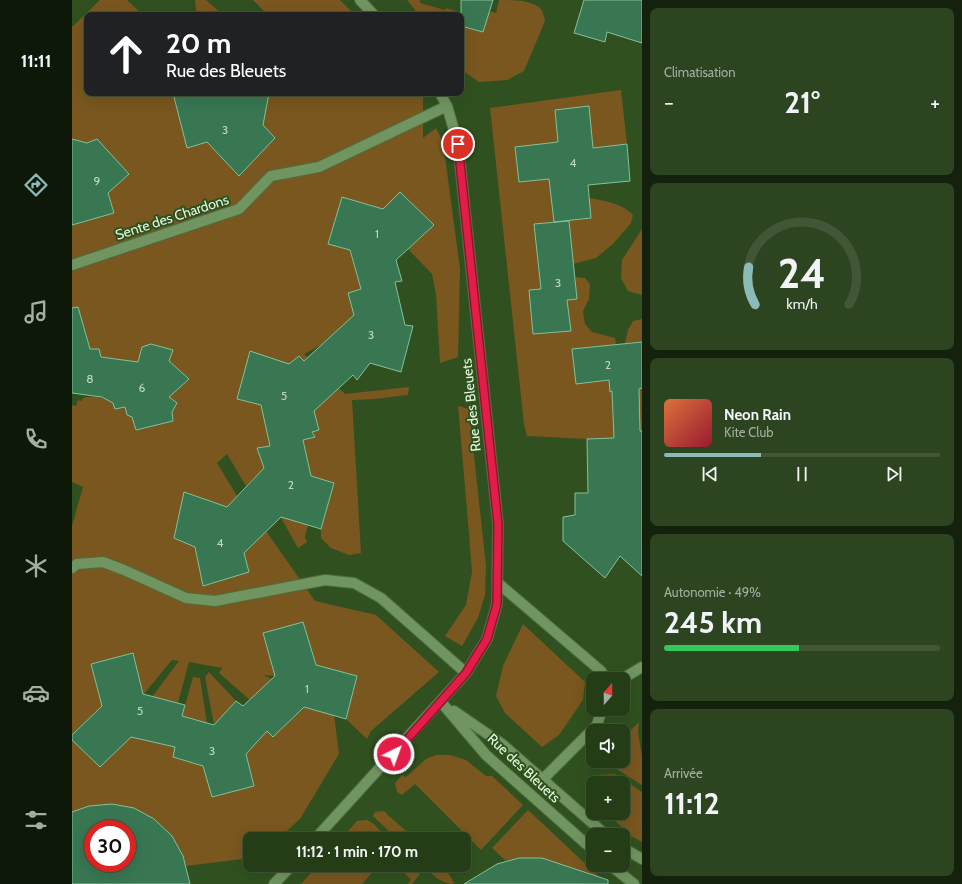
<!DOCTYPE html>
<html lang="fr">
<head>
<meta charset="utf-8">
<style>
  :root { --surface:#243d17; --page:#2c4420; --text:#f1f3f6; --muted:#a3aea1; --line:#415636; --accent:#8bbbb9 }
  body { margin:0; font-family:Cabin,sans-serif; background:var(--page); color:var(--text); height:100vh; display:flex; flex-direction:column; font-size:15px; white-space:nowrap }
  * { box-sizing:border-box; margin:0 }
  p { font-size:13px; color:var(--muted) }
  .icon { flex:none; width:22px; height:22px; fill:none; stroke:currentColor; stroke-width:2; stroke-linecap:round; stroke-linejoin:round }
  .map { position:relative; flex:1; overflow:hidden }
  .side { display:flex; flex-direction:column; gap:8px; padding:8px; background:#14220d; width:320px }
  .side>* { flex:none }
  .guide { position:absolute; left:12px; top:12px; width:380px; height:84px; border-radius:8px; box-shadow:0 4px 16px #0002,0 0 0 1px var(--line); background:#202124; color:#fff; overflow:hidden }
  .needle { width:26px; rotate:20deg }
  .controls { position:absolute; left:514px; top:672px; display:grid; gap:8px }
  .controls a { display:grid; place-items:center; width:44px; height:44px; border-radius:8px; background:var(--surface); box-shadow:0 4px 16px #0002,0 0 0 1px var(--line); font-size:20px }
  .speed { position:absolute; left:12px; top:820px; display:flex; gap:8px; font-size:20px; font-weight:700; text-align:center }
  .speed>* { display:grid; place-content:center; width:52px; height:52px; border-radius:50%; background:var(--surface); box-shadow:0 4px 16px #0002,0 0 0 1px var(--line); line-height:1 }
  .speed .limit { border:6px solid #d22; background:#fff; color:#111 }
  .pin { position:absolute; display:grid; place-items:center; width:34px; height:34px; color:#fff; margin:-17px; border:2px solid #fff; border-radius:50%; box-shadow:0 1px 4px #0007 }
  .me { position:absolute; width:44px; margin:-22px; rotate:42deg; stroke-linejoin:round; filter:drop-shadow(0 0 3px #0008) }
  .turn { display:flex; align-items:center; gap:14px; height:84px; padding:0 16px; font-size:18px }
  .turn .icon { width:52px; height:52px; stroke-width:2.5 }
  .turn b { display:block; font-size:28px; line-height:34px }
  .big { font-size:30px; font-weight:700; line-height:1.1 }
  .side .tile { flex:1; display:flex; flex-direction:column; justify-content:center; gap:6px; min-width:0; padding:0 14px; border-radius:8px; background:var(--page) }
  .side .dial { align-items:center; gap:0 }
  .dial svg { height:104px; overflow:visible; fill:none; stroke:var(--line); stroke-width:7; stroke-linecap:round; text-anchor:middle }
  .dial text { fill:var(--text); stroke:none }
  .song { display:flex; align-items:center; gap:12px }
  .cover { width:48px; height:48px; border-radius:6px; background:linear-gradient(135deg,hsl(20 70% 55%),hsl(350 70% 35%)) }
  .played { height:4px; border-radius:2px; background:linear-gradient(90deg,var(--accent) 35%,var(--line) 35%) }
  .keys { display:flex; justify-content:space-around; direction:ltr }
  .heat { display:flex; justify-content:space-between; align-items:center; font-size:22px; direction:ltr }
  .charge { height:6px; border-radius:3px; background:linear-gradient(90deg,#34c759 49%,var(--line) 0) }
  .trip { position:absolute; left:171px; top:832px; width:228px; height:40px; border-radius:8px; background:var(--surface); box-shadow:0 4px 16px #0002,0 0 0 1px var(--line); font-weight:700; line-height:40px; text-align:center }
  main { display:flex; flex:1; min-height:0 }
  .tabs { display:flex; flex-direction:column; width:72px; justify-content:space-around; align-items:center; background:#0e1809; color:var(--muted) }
  .tabs .icon { width:28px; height:28px }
  .tabs .on { color:var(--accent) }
  .tabs b { font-size:18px; color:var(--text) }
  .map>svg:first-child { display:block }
</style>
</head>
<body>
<main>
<nav class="tabs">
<b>11:11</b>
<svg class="icon on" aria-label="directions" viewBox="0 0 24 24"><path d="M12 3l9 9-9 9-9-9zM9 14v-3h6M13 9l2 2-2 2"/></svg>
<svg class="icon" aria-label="music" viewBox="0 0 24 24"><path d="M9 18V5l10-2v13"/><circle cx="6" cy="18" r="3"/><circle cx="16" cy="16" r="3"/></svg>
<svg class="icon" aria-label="phone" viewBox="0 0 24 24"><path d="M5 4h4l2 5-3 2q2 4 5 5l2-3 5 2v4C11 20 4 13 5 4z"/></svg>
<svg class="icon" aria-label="climate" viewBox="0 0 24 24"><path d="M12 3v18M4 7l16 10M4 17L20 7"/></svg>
<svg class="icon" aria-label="car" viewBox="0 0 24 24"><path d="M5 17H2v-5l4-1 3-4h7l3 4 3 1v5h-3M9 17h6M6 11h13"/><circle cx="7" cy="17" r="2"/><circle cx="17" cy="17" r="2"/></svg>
<svg class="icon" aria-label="filters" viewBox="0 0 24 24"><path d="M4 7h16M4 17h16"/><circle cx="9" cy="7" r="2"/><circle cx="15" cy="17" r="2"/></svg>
</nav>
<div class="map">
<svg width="570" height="884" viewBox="0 0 570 884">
  <rect width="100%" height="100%" fill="#30511f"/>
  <path fill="#79571f" d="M28,0H55L71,15H15V93H106L115,148L135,142L167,176L203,138L188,122L197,93H351V138L364,128L371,142L388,269L386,357L368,363L364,294L360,274L336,249L362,225L328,192L311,209L270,197L256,244L278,250L289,289L276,293L282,315L249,345L232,354L273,394L337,387L336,395L302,399L280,400L289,553L277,555L259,548L249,538V529L262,484L239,476L231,440L243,437L233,419L262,393L189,405L198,446L185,448L192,468L174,486L155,454L145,463L165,496L161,501L163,503L156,507L112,492L131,586L176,572L172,553L194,531L243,601L304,615L367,672L299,731L295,739L274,719L285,676L244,665L231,622L191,633L203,676L191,675L200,679L178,700L147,673L150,668L117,662L106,703L80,697L107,661L100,660L71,695L61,653L19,664L30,706L0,735V526L11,487L0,482V405L4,406L6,400L9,401L11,398C24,395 30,397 41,403L43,409L53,407L55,415L60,417L64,430L101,421L100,412L105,404L97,397L117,379L97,361L100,350L79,344L70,347L66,362L29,357L27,349H18L0,332V225L42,213L36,193L57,174L25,140L15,143L0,139V27Z
    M123,0H134L151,15H126L124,10Z
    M181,0H268L283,15H196Z
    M335,0H348V3L373,10L374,8L384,11L383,15H347Z
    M427,0C441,0 460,0 469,9C471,12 472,17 473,21L452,71L435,80L407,82L391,71L389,69V26L411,32L417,11L424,13Z
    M549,90L555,144L521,148L517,106L483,110L486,142L443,147L447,182L477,179L482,222L462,224L469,289L457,291L461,334L499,331L495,300L505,299L503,277L513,278L518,284L517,299L511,311L513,324L520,332L543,338L544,345L500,349L504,384L537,380L538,392L570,388V431L542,425V438L515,439L455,436L452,424L418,108Z
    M517,198C533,201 550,203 561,215L559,223L541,244L524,258L501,264L497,220L519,218Z
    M570,229V295L556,291L549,278L550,260Z
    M570,319V342L553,343L556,330L561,321Z
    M386,406L397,409L414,566L413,595L406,618L390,646L373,636L394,605L400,572L397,533Z
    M208,516L236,525L233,537L235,542L226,548Z
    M451,624L513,682L511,700L487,735L470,747L433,713L424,696L431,666Z
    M137,672L164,701L142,725L133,677Z
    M121,677L128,678L135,723L110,716Z
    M232,707L262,715L267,754L228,819L206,839H178V858L114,866L111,856L100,836L83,820L62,808L0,812V740L28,767L59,737L103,747L101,757L131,766L140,797L182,786L174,754L195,731L201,737Z
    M567,722L566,732L570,757V785L546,770L542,762L543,761H551V748L556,740L555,734Z
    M364,755H378L394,760L414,776H420L451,805L409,850L343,784L330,795L325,792L323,783L330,775L334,777L354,759Z
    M543,774L570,792V842L559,836L535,813H551V783H521V800L514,793L526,775Z
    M456,810L535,884L470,858H447L434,861L420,848Z
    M312,811L316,815L343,839H325L301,816L303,812Z
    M295,820L302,824L316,839H269L285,821Z
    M246,865H307L290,884H229Z
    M325,865H340L348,874L340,884H336L339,880Z
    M351,865H371L380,879L382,884C368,884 360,874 351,865Z"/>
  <path fill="#397753" stroke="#83c29b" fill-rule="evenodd" d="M389,0H421L411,32L389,26Z
    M512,0H570V43L535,32L533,42L502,33Z
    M101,93H197L191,125L203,138L167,176L135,142L115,148Z
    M517,106L521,148L555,144L558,181L516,185L519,218L482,222L477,179L447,182L443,147L486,142L483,110Z
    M0,139L15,143L25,139L57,174L36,193L42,213L0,225Z
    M328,192L362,225L324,260L330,281L323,282L333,325L341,326L329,372L298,363L285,380L281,375L242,411L247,430L240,432L243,437L231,440L239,476L262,483L249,529L209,517L172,553L177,572L131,586L123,547L102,538L112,492L155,507L192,468L185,448L198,446L189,405L165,399L178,351L217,364L227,356L232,361L282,315L276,293L289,289L278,250L256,244L270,197L311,209Z
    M497,221L505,299L495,300L499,331L461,334L457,290L469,289L462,224Z
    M6,307L18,349H27L29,357L66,362L70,347L79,344L101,350L97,361L117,379L97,397L105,403L100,412L101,421L64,430L60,417L55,415L53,407L43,409L41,403L30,397L0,393V308Z
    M570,342V388L567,389L568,431H570V576L548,556L533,578L491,541V517L503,515V493H516L515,439L542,438L540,391L538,392L537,380L504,384L500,349Z
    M231,622L244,665L285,676L274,719L232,707L201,737L195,731L174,754L182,786L140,797L131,766L101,757L103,747L59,737L28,767L0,740V735L30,706L19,664L61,653L71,694L113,705L110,716L142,725L164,701L171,706L203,676L191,633Z
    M40,804L62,808L82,819L100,836L111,856L118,884H0V812L17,806ZM21,829H55V863H21Z
    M447,858H470L536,880V884H392L425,864Z"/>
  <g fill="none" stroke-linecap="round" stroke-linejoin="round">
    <g stroke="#4f6c3f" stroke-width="12">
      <path id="lane" d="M426,583L529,671L533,679
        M550,679L570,667
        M470,780L525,725L530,709"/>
    </g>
    <g stroke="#4f6c3f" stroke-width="12">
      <path id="street" d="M288,0L302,15
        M0,265L167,209L199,176L247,167L375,106
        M0,568L5,564L31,562L52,570L114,598L143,601L253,580L282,583L309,598L394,673
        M369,702L414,755L521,850
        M382,711L430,744L534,835
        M243,839L394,673L415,639L425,604L426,524L386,144L375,106L368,93
        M551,848L570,859
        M538,865L562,884
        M202,884L220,865"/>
    </g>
    <use href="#lane" stroke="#709560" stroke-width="10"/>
    <use href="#street" stroke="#709560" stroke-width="10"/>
  </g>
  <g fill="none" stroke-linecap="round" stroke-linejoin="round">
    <g stroke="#92132f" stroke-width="10">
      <path id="route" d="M322,754L394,673L415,639L425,604L426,524L386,144"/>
    </g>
    <use href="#route" stroke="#e11d48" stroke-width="7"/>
  </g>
  <g text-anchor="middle" stroke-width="4" stroke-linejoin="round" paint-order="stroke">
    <g font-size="12" fill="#b8d8b9">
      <text x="153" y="134">3</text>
      <text x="501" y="167">4</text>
      <text x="25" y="185">9</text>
      <text x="305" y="238">1</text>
      <text x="486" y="287">3</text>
      <text x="299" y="339">3</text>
      <text x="536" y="369">2</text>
      <text x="18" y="383">8</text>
      <text x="70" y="392">6</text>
      <text x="212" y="400">5</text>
      <text x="219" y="489">2</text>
      <text x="148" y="547">4</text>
      <text x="235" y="693">1</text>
      <text x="68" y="715">5</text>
      <text x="140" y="755">3</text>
    </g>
    <g font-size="14" fill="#e3f8db" stroke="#30511f">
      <text transform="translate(100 217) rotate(-18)" y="5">Sente des Chardons</text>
      <text transform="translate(399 405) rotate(-96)" y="5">Rue des Bleuets</text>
      <text transform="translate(452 768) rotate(43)" y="5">Rue des Bleuets</text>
    </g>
  </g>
</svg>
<div class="controls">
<a><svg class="needle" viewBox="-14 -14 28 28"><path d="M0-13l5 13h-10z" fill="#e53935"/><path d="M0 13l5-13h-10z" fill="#a3aea1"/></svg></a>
<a><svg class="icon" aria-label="sound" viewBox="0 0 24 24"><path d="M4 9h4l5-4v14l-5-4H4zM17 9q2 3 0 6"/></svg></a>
<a>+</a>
<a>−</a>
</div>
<div class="speed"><div class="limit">30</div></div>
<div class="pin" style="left:386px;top:144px;background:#d93025"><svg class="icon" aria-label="arrive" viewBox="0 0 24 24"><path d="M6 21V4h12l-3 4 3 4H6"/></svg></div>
<svg class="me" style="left:322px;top:754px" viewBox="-20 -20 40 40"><circle r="17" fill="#e11d48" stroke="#fff" stroke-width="3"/><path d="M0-11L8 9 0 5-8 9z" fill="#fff"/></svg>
<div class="trip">11:12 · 1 min · 170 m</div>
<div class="guide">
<div class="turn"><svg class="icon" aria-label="ahead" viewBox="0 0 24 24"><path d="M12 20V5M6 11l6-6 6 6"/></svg><div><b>20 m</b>Rue des Bleuets</div></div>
</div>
</div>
<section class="side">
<div class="tile"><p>Climatisation</p>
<div class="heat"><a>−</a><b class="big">21°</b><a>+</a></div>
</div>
<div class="tile dial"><svg viewBox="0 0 100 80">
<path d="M14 69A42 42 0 1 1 86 69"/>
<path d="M14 69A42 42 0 0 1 9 40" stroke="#8bbbb9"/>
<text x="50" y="56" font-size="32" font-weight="700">24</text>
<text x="50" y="72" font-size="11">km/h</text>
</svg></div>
<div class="tile">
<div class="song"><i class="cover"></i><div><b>Neon Rain</b><p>Kite Club</p></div></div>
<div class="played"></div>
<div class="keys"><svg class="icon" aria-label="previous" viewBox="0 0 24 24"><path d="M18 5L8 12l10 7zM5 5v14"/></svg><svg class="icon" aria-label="pause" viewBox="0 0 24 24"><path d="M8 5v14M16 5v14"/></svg><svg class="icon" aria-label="next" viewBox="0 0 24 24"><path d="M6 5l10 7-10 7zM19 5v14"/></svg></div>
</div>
<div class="tile"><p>Autonomie · 49%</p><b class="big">245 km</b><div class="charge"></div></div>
<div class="tile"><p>Arrivée</p><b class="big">11:12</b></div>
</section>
</main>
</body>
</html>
